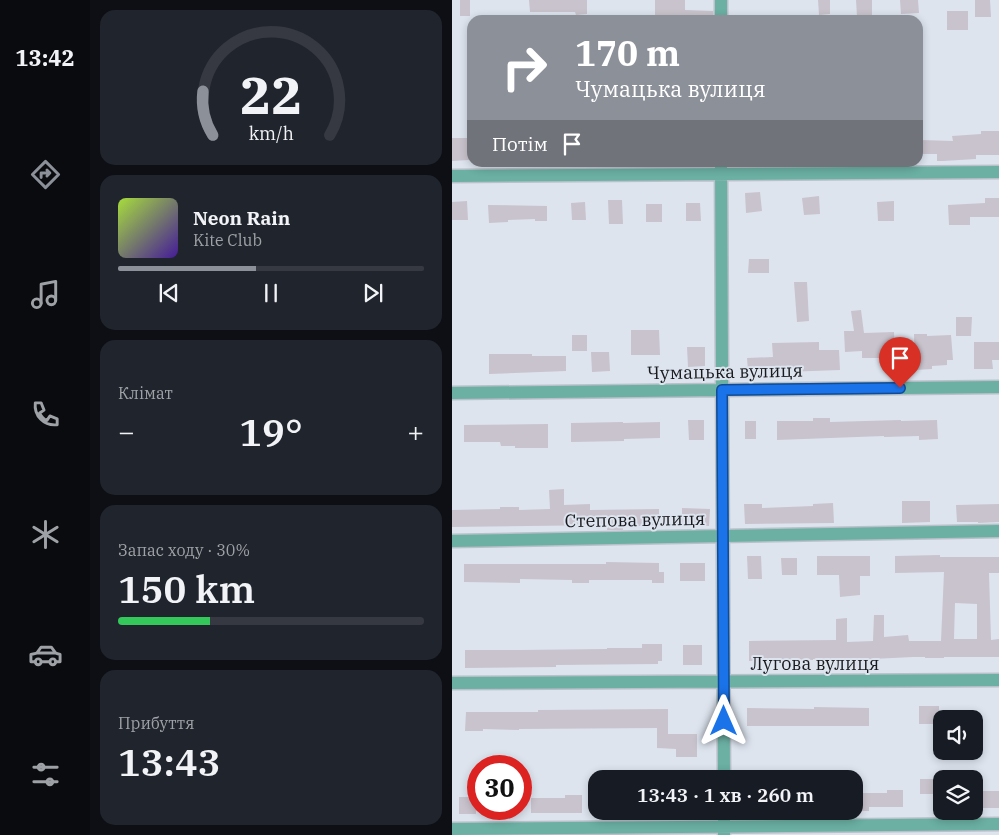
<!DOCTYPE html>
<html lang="uk">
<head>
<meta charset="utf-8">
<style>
  :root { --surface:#171b24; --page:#20242c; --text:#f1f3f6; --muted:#9ea1a6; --line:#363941; --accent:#8c9099 }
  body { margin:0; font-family:"IBM Plex Serif",serif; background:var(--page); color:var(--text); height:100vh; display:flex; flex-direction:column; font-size:19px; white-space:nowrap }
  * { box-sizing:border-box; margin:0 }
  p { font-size:16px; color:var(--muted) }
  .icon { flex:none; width:28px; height:28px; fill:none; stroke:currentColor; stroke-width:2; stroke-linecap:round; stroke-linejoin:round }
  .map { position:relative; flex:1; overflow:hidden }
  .sheet { display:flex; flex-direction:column; gap:10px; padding:10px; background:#0d0f14; width:362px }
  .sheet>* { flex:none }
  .banner { position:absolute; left:15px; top:15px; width:456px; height:152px; border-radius:15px; box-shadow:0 2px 8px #0003; background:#8c9099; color:#fff; overflow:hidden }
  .controls { position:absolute; left:481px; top:710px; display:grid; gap:10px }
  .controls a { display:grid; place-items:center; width:50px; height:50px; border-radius:10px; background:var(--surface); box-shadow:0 2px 8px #0003; font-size:25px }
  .speed { position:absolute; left:15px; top:755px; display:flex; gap:10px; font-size:25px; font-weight:700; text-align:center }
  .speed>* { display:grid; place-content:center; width:65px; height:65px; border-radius:50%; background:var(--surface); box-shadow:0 2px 8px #0003; line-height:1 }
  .speed .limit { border:8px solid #d22; background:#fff; color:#111 }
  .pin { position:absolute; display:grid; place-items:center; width:42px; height:42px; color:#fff; margin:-51px -21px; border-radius:50% 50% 50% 0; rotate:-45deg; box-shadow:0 0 5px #0007 }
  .pin .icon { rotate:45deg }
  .me { position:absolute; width:55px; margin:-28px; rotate:0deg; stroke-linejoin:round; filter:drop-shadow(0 0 4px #0008) }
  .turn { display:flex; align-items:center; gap:18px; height:105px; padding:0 25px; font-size:22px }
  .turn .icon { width:65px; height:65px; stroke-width:2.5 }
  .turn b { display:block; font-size:35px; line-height:42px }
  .then { display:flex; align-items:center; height:48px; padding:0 25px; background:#0003; gap:10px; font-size:19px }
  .big { font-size:38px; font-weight:600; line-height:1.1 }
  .sheet .card { flex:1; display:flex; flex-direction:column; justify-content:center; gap:8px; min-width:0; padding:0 18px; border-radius:15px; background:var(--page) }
  .sheet .dial { align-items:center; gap:0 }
  .dial svg { height:130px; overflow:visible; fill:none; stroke:var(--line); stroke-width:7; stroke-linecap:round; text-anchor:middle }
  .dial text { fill:var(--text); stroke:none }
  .song { display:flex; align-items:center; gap:15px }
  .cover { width:60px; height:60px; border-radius:8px; background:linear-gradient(135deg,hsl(80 70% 55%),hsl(260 70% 35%)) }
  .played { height:5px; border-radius:2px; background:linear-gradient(90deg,var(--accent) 45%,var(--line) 45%) }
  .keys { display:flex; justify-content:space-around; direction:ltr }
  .heat { display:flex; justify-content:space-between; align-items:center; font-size:28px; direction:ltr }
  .charge { height:8px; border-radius:4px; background:linear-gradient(90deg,#34c759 30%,var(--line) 0) }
  .trip { position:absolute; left:136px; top:770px; width:275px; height:50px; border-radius:15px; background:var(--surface); box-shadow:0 2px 8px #0003; font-weight:600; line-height:50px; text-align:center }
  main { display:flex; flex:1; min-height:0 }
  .dock { display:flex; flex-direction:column; width:90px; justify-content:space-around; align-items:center; background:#090b0e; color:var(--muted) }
  .dock .icon { width:35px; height:35px }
  .dock .current { color:var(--accent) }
  .dock b { font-size:22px; color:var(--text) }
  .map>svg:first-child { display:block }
</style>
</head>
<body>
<main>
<nav class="dock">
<b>13:42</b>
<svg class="icon current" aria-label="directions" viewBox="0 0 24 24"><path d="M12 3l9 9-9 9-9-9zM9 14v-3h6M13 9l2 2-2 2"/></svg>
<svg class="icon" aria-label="music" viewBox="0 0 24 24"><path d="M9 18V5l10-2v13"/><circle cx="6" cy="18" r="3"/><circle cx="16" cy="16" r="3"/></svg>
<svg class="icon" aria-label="phone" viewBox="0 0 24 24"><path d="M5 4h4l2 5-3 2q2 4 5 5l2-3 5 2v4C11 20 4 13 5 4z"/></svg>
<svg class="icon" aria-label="climate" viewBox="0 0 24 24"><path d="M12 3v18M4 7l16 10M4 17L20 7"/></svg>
<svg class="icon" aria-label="car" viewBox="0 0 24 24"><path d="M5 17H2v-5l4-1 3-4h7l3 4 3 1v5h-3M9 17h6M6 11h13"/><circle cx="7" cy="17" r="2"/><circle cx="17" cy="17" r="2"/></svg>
<svg class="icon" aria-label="filters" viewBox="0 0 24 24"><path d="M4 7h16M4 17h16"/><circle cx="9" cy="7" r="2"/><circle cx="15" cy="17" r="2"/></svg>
</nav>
<section class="sheet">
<div class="card dial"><svg viewBox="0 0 100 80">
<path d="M14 69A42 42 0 1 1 86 69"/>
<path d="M14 69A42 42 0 0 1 8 42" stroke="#8c9099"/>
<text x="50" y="56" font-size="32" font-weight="700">22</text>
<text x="50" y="72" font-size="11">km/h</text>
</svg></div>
<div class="card">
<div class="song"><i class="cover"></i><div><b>Neon Rain</b><p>Kite Club</p></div></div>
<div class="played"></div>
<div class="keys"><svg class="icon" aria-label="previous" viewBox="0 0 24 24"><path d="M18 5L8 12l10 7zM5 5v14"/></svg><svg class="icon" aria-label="pause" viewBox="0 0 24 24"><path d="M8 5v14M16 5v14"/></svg><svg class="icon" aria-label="next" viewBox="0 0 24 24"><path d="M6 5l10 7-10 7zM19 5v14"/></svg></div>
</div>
<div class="card"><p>Клімат</p>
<div class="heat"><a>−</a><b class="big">19°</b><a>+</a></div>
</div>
<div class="card"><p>Запас ходу · 30%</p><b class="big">150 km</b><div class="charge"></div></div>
<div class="card"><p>Прибуття</p><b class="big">13:43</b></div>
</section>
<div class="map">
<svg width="547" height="835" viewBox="0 0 547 835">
  <rect width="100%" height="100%" fill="#dde4ee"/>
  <path fill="#c9c3cd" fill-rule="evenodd" d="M8,0H18V16H8Z
    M77,0H135V14L124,15L123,12H78Z
    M203,0H233V10L261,11V20H203Z
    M366,0H378V14L367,15Z
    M404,0H420V17H405Z
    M448,0H466L467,13L449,14Z
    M523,0H538L539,17H523Z
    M495,11H516V30H495Z
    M529,131H547V155H524V159L491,161H485V154H468V140L501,141L500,136L529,134Z
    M0,138H16L17,160L0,161Z
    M308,192L310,211L294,213L293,193Z
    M367,196L368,214L352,215L350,198Z
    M533,198H547V217H518V225H497L496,205L533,203Z
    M156,200H170L171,224H157Z
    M15,201L16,220H0V202Z
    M442,201V221H426L425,202Z
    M133,202L134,220H120L119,203Z
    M234,203H248L249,221H234Z
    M194,204H210V222H194Z
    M36,205L95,206V221H83V219L56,220V222L37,223Z
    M297,259H317V273H296Z
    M342,282H355L357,321L345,322Z
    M409,310L412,333L442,332L443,358H410V351L393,352L392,331H402L399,311Z
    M504,317H520L519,336H504Z
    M179,330H207L208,355H179Z
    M462,334H475V336L499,335L501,360H495V365L480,366V369L463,370Z
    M120,335H135V351H120Z
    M367,342V350H387L388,370L332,372V370L296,371L295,358L321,357L320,343Z
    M522,342H547V360H540L541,369H522Z
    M235,347H253V366L236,367Z
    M139,352H157L158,371L140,372Z
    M37,354H80V356H114V371L37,374Z
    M361,418H378V422L449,420V421L485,420L486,439L467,440V436L432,437V436L325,440V421H361Z
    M236,420H252V440H237Z
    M293,421H304V439H293Z
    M171,422V423L208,422V438L172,439V441L119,442V423Z
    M96,424V448H63V446H49L48,442H12V425Z
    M112,489V505L138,504V510L207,509V526H171V530H155V525L0,527V510L48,509V507H67V510L98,509L97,490Z
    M450,501H478V522L450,523Z
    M381,503L382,523L293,524L292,504H310V508L361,506V504Z
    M547,504V522L526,523V522H505L504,505Z
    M230,508L258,509L257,526L230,525Z
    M488,555V557H547V573H537L539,640L547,639V657H492V658H473V657H461L400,660L361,659V660L326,659L297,661V641L384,640V619L395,618V642L421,641L422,615H432V637L456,635L457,641H489L492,572L443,573V556ZM503,603L525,604V639H502Z
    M295,556H309L310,579H296Z
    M365,556H418V576H408V595L388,597L387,575H365Z
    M329,558H345V575H330Z
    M154,562L207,563V572H212V583H200V580H137V583H120V580L68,579V583L12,582V564H154Z
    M228,563H253V581H228Z
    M190,644H210V661H206V664L104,665V667L13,668V650H68L155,649V648H190Z
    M231,645H250V665H231Z
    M467,706H487V724H467Z
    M362,707L417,708V726H295V708L362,709Z
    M216,709V734H245V757H224V749L205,748V728L67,729V730L31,729V731H13L14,712H86V710Z
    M468,779H487V794H468Z
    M435,790H451V807H417V811H402V793H435Z
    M522,791H547V808H522Z
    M113,795H130V813H79V798H113Z
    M7,797H24V814H7Z"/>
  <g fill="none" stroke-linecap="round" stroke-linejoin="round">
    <g stroke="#bac0c9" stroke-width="15">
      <path id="minor" d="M269,0V20
        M269,162L272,779
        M0,176L547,172
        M0,393L547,387
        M0,541L547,531
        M0,683L547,680
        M272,811V834
        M0,829L547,824"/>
    </g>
    <use href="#minor" stroke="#6bb0a3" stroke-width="12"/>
  </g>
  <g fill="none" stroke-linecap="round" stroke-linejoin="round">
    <g stroke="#114b97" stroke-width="12">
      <path id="route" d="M272,721L270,390L448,388"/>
    </g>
    <use href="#route" stroke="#1a73e8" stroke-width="9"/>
  </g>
  <g text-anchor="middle" stroke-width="4" stroke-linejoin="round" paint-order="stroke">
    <g font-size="18" fill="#181a1e" stroke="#dde4ee">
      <text transform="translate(273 372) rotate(-1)" y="6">Чумацька вулиця</text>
      <text transform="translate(183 520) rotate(-1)" y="6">Степова вулиця</text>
      <text x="363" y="670">Лугова вулиця</text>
    </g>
  </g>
</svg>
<div class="controls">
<a><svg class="icon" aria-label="sound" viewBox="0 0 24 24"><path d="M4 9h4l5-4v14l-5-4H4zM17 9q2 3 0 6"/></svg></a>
<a><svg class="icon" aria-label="layers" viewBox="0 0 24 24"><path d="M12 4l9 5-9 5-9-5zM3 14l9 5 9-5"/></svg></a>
</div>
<div class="speed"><div class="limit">30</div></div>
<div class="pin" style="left:448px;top:388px;background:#d93025"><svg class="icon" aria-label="arrive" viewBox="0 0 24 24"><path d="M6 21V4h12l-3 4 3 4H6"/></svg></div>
<svg class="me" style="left:272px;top:721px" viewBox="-20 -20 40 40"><path d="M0-17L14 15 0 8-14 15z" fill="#1a73e8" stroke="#fff" stroke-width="4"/></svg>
<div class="trip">13:43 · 1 хв · 260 m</div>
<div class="banner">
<div class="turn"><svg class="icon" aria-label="right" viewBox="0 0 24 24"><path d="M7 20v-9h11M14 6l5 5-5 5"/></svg><div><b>170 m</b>Чумацька вулиця</div></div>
<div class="then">Потім<svg class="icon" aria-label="arrive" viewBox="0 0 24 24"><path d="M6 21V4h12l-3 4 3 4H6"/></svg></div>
</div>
</div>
</main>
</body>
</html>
